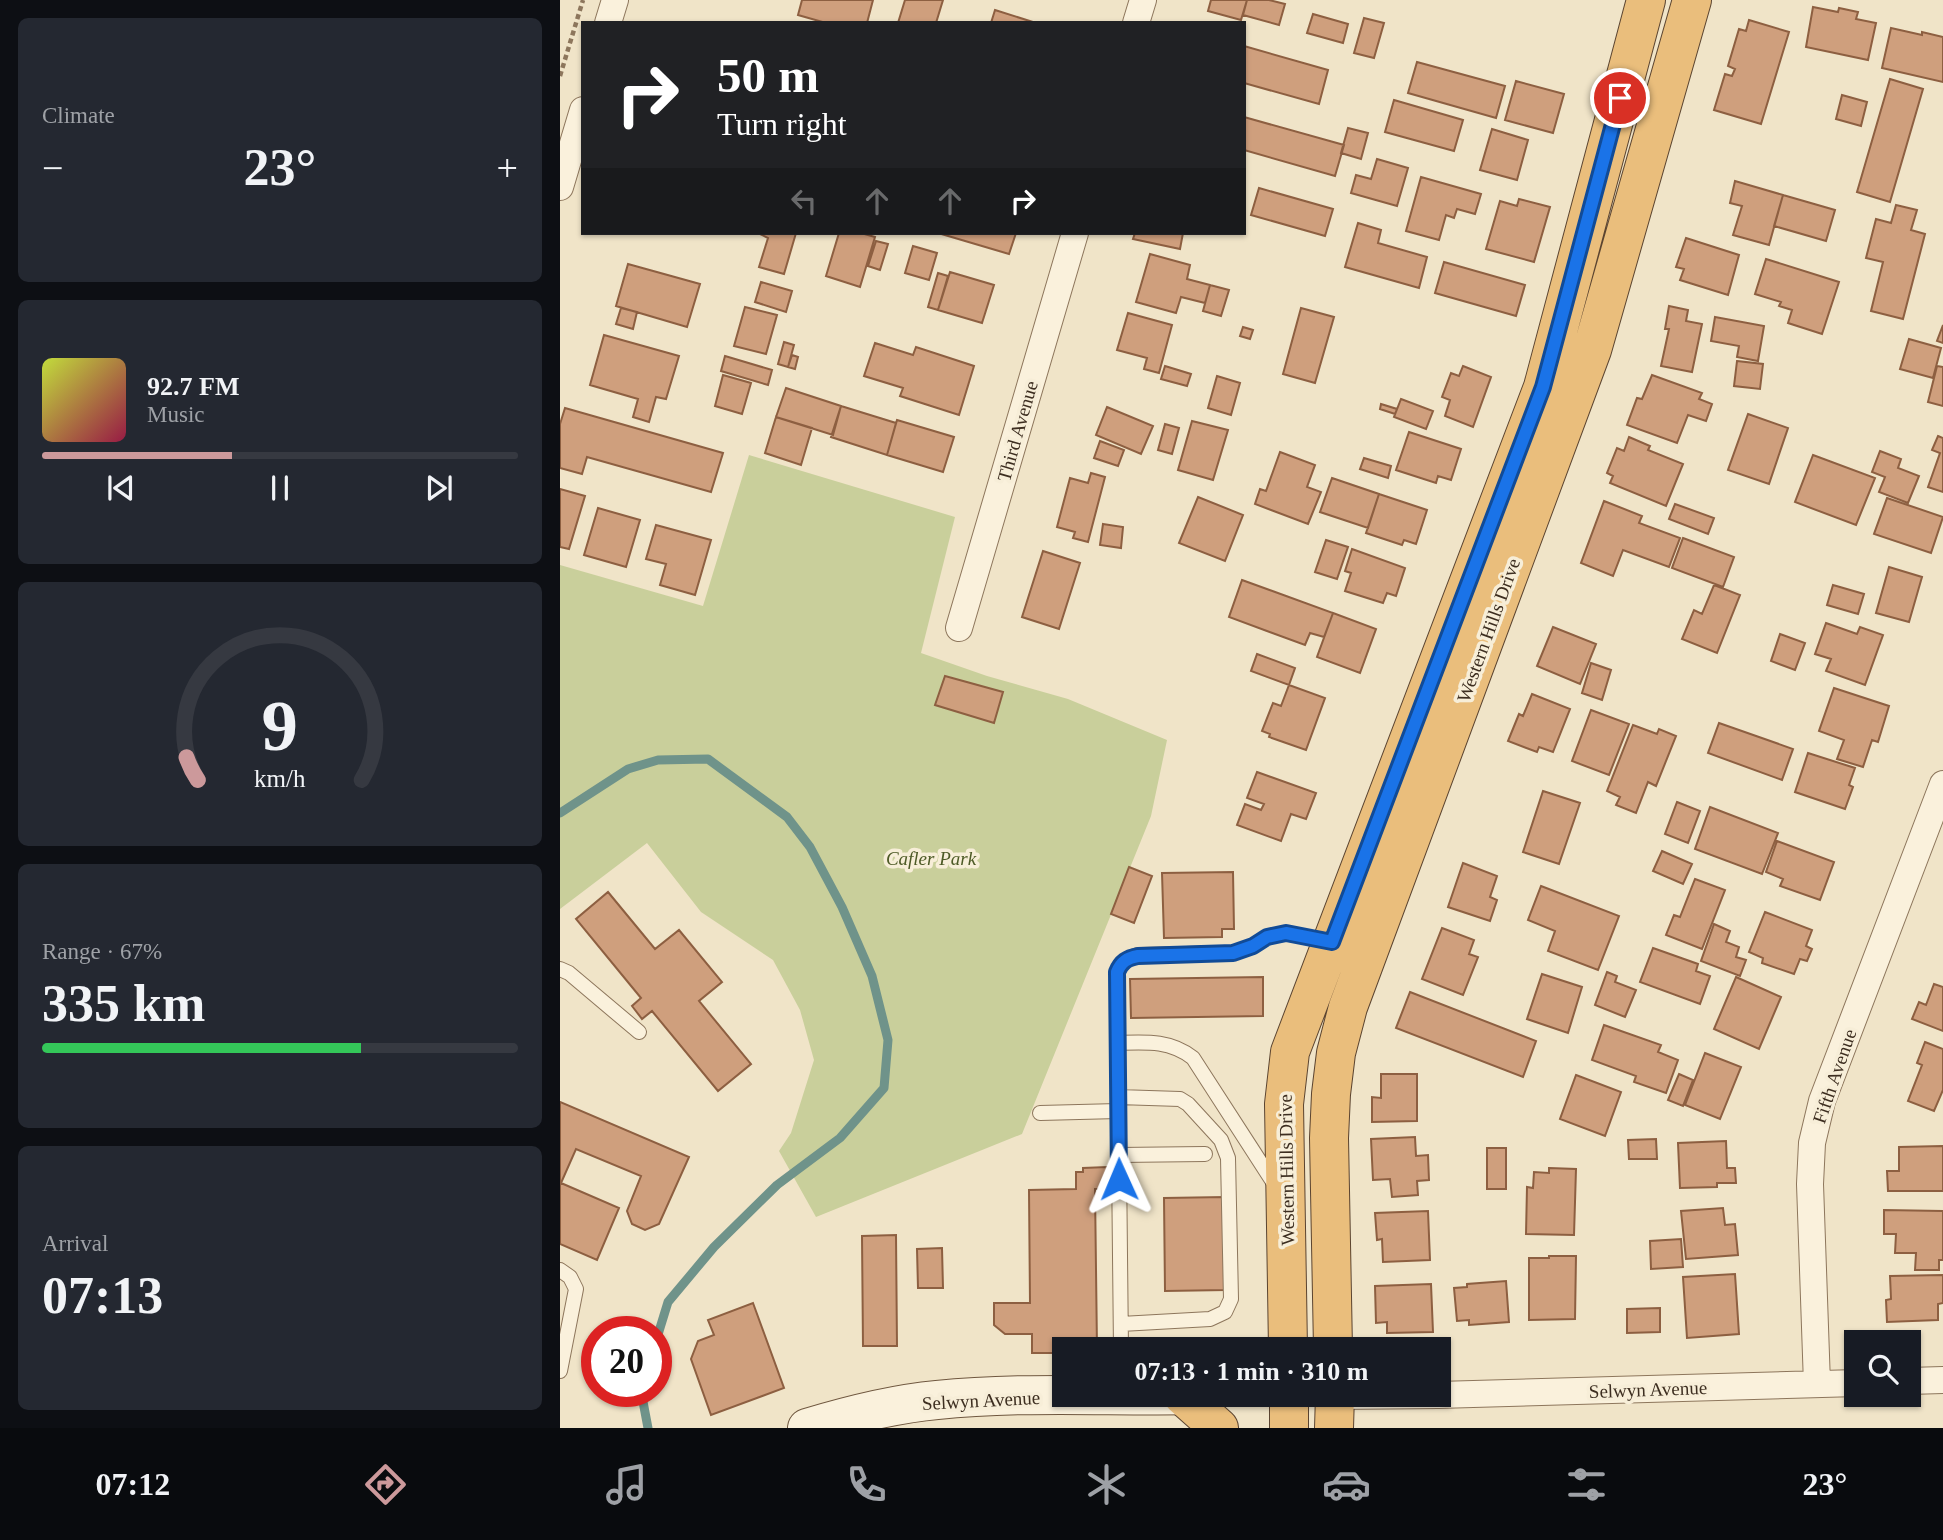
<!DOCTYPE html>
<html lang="en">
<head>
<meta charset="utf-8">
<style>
  :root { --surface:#171b24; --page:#242831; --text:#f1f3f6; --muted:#9ea1a6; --line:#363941; --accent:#cc999b }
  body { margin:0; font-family:"Times New Roman",serif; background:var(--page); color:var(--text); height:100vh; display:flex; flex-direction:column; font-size:26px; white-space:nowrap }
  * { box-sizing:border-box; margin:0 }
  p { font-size:23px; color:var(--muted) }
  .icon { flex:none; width:38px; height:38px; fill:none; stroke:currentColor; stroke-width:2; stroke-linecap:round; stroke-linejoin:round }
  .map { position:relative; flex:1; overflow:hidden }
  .panel { display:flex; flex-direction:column; gap:18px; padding:18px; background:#0d0f14; width:560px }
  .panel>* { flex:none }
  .banner { position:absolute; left:21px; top:21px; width:665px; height:214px; border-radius:0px; box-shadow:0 2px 5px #0004; background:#202124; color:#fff; overflow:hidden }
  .controls { position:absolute; left:1284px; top:1330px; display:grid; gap:14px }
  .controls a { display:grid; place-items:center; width:77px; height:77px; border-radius:0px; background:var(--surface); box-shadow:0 2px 5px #0004; font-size:35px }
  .speed { position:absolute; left:21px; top:1316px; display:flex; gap:14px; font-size:35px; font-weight:700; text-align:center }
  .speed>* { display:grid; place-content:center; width:91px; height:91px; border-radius:50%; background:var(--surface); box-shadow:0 2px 5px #0004; line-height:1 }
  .speed .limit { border:10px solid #d22; background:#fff; color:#111 }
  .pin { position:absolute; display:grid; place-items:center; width:60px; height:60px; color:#fff; margin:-30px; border:4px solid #fff; border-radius:50%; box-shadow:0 2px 7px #0007 }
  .me { position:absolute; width:77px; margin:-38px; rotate:359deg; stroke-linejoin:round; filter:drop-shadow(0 0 5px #0008) }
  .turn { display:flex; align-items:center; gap:24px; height:147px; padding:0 21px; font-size:32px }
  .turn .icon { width:91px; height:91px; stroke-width:2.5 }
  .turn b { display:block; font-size:49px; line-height:60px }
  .lanes { display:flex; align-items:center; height:66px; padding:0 21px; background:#0003; justify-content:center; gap:35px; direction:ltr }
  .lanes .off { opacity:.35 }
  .big { font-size:52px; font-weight:800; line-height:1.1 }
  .panel .tile { flex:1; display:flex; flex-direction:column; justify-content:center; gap:10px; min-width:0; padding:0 24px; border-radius:10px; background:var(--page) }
  .panel .dial { align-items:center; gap:0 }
  .dial svg { height:182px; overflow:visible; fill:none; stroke:var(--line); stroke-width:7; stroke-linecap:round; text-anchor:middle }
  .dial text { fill:var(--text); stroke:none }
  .song { display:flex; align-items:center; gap:21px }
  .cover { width:84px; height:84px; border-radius:10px; background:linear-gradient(135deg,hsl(70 70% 55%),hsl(340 70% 35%)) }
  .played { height:7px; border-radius:4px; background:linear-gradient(90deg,var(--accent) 40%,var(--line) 40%) }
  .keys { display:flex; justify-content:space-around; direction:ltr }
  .heat { display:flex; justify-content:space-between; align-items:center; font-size:38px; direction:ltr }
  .charge { height:10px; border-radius:5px; background:linear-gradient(90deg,#34c759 67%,var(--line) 0) }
  .trip { position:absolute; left:492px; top:1337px; width:399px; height:70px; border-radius:0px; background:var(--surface); box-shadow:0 2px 5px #0004; font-weight:800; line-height:70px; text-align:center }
  .menu { display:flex; height:112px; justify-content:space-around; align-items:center; background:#090b0e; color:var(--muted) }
  .menu .icon { width:49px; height:49px }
  .menu .on { color:var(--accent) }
  .menu b { font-size:32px; color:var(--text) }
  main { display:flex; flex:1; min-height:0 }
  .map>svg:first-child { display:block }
</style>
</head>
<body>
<main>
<section class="panel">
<div class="tile"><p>Climate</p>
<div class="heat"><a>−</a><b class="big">23°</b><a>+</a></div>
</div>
<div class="tile">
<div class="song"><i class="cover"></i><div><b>92.7 FM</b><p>Music</p></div></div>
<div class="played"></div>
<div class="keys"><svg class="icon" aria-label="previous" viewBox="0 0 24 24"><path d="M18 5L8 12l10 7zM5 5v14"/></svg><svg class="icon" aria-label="pause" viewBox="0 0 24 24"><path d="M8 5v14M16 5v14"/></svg><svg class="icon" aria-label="next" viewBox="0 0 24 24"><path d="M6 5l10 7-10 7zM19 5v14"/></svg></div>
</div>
<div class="tile dial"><svg viewBox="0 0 100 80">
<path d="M14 69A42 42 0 1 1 86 69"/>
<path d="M14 69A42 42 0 0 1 9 59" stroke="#cc999b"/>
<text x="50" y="56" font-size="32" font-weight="700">9</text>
<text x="50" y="72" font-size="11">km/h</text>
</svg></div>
<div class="tile"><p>Range · 67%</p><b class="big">335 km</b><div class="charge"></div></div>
<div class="tile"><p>Arrival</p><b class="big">07:13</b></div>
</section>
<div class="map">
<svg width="1383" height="1428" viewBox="0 0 1383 1428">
  <rect width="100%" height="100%" fill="#f0e4c8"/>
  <path fill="#c9cf9b" d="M189,455L395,517L361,653L427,676L508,699L607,740L591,816L462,1134L256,1217L219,1151L231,1133L254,1060L240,1010L213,960L141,912L87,843L0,909V565L143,606Z"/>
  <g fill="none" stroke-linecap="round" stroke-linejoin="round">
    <path stroke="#6f938a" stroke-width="9" d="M0,813L68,769L98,760L148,759L227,817L250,847L282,907L312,976L328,1040L324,1088L280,1138L217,1185L154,1247L108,1302L96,1341
      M81,1391L88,1428"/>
  </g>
  <path fill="#cf9f7d" stroke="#8d5f41" stroke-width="2" d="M242,0H313L307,23H266L238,15Z
    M345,0H383L376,23H338Z
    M651,0H687L681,20L648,11Z
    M687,0H709L725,4L719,25L683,15Z
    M1253,7L1278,12L1279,8L1298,12L1296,19L1316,23L1308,60L1246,47Z
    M435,10L476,23H431Z
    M753,14L788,24L783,43L747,33Z
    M804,18L824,23L814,58L794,53Z
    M1189,20L1229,32L1201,124L1154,110L1165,74L1172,76L1175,69L1168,66L1179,29L1186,31Z
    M1331,28L1362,35V32L1383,37V82L1322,68Z
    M684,46L768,70L759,104L684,83Z
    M857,62L945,86L936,118L848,93Z
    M1330,79L1363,89L1330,202L1297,192Z
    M956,81L1004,94L993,133L945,120Z
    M1282,95L1307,102L1301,126L1276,119Z
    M834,100L903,120L894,151L825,132Z
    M684,117L784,145L775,176L684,150Z
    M788,128L808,133L801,159L781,153Z
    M932,129L968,140L957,180L920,170Z
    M817,159L848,168L837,206L791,193L796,175L811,179Z
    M861,177L921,194L915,214L897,209L894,218L886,215L879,240L846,231Z
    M1175,181L1223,195L1209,245L1173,235L1182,206L1170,203Z
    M699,188L773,209L765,236L691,215Z
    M1223,195L1275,210L1266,241L1214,226Z
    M959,199L990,207L974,262L926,249L940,201L957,206Z
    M1336,205L1357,210L1351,230L1365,234L1343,319L1311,311L1323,262L1306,258L1316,219L1331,223Z
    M798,223L821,230L818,243L867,257L859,288L785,267Z
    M198,233H236L224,274L199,267L208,238Z
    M279,233H301L315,237L300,287L266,276Z
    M378,233H456L449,254Z
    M575,233H623L620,249L573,239Z
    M1126,238L1179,255L1168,295L1120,280L1124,269L1116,267Z
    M316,241L328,244L320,270L308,266Z
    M353,246L377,253L369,280L345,273Z
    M590,254L630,265L627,279L650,285L645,303L621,297L616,313L576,302Z
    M1206,259L1279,282L1262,334L1228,323L1232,310L1219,306L1221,302L1195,294Z
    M884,262L965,285L956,316L875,293Z
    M68,264L140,284L127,327L56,306Z
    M390,272L434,285L422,323L378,310Z
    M378,273L388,276L378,310L368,307Z
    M201,282L232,291L226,312L195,302Z
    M650,285L669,290L661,316L643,311Z
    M1109,306L1128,310L1126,321L1142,324L1132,372L1101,366L1109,329H1105Z
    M185,307L217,315L206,354L174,346Z
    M61,308L77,312L73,329L56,324Z
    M741,308L774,317L755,383L723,374Z
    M568,313L612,325L599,373L584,369L587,358L557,350Z
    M1155,317L1204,326L1198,361L1177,357L1179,346L1151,341Z
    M1383,325V343L1377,341Z
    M683,327L693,330L690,339L680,336Z
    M44,335L119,356L106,399L96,397L89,422L73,417L78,399L30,385Z
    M1349,339L1381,348L1373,378L1340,369Z
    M224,342L234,345L228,367L218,364Z
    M315,343L353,355L356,347L414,366L399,415L340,396L343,388L304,376Z
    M232,355L238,357L235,369L228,367Z
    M165,356L212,370L208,385L161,371Z
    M1177,361L1203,364L1200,389L1174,386Z
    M605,366L631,374L627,386L601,379Z
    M903,366L931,377L913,427L885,416L890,400L882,397L891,373L899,376Z
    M1377,366L1383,367V406L1368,402Z
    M163,375L191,383L182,414L155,406Z
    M1092,375L1142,393L1139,399L1152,404L1146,421L1128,415L1117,443L1067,425L1077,398L1082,399Z
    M657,376L680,383L671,415L648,408Z
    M226,388L281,406L273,435L216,417Z
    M841,399L873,411L866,429L834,417Z
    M821,404L837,409L835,414L820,409Z
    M281,406L336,423L327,455L271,437Z
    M547,407L593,426L581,454L536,435Z
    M5,408L163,453L151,492L27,457L22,474L0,468V424Z
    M1188,414L1228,428L1209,484L1168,470Z
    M216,417L252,428L241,465L205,453Z
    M337,420L394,437L383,472L327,455Z
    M632,421L668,430L653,480L618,470Z
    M605,424L619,428L612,454L598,450Z
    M849,432L901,449L891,480L878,476L876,483L836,470Z
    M1378,436L1383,438V492L1368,487L1380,453L1372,450Z
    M1069,437L1090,446L1088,450L1123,464L1106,506L1050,483L1053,476L1047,473L1057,448L1064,451Z
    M540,441L564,450L558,466L534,458Z
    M1320,451L1341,459L1338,468L1359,476L1348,503L1319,492L1325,477L1312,472Z
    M720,452L755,465L747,487L761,492L748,524L695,504L700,489L706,491Z
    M1253,455L1315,478L1296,525L1235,502Z
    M804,458L831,466L828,478L800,469Z
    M531,473L545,477L528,542L513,538L515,532L497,527L510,478L528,483Z
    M772,478L819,494L808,528L760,512Z
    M0,489L25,496L9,549L0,547Z
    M819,494L867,510L856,544L844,540L842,545L806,533Z
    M638,497L683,515L665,561L619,543Z
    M1327,498L1383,517L1371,553L1314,534Z
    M1044,501L1082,516L1079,523L1120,538L1109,567L1063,550L1053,576L1021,563Z
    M1115,504L1154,518L1148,534L1109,519Z
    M38,508L80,520L66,567L24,555Z
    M543,524L563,527L561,548L540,545Z
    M96,525L151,540L135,595L100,585L106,564L86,559Z
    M1123,538L1174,557L1163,587L1112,568Z
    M766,540L788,547L777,579L755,572Z
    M792,549L845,568L836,596L827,593L823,603L785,591L791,573L785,571Z
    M483,551L520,563L499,629L462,617Z
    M1329,567L1362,577L1349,622L1316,613Z
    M682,580L773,613L764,637L750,633L745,645L669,617Z
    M1154,585L1180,595L1157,653L1122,639L1134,610L1142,614Z
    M1273,585L1304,594L1298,614L1267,605Z
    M773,613L816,629L800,673L757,657Z
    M1266,623L1297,634L1300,627L1323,635L1305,685L1266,671L1271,659L1255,654Z
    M993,627L1036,644L1020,684L977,666Z
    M1220,634L1245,643L1235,670L1211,661Z
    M697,654L735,668L729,685L691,671Z
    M1031,663L1051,670L1042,700L1022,693Z
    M385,676L443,692L434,723L375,705Z
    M729,685L765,698L746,750L709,737L710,734L702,731L713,703L721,706Z
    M1274,688L1329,706L1318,742L1312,740L1303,767L1277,759L1284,740L1259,731Z
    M972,694L1010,709L993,752L979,747L977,752L948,741L959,714L963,716Z
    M1031,710L1069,724L1049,775L1012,761Z
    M1159,723L1233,749L1222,780L1148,753Z
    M1073,725L1097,734L1099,729L1116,736L1096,786L1088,782L1076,813L1056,805L1060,797L1047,791Z
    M1248,753L1295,768L1289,785L1293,787L1285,809L1235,792Z
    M697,772L756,793L746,819L731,814L721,841L677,825L685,804L701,810L704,804L687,798Z
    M983,791L1020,803L999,864L963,852Z
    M1117,802L1140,811L1128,843L1105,834Z
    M1150,807L1218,833L1202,874L1135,849Z
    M1217,841L1274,862L1260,900L1220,886L1223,879L1206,872Z
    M1102,851L1132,864L1123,884L1093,871Z
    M903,863L937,876L930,897L937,900L930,921L888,907Z
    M569,867L592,876L574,923L551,914Z
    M673,872L674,929H662V937L604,938L602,873Z
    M1135,879L1165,890L1142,949L1106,935L1114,915L1120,917Z
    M981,886L1059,916L1038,970L988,951L995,931L968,920Z
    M48,892L95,949L119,930L162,982L139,1001L191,1064L158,1091L92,1011L82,1019L72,1006L81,998L16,919Z
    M1205,912L1252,930L1246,946L1252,949L1247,961L1240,959L1234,974L1202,963L1203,958L1189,952Z
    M1154,924L1170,931L1166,942L1179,947L1176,957L1186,960L1180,976L1141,961Z
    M882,928L914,940L909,954L918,957L903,995L862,979Z
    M1093,948L1138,964L1136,971L1150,976L1140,1004L1080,982Z
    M1047,972L1057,976L1055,982L1076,990L1065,1017L1035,1005Z
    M982,974L1022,987L1008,1033L967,1019Z
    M703,977V1016L571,1018L570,979Z
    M1176,977L1221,997L1199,1049L1154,1029Z
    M1374,984L1383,987V1031L1352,1019L1359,1002L1366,1005Z
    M850,992L976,1041L963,1077L836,1028Z
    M1044,1025L1101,1045L1098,1052L1118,1060L1106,1093L1074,1082L1076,1076L1032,1060Z
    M1365,1042L1383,1049V1090L1374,1111L1348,1101L1362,1065L1357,1063Z
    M1145,1053L1181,1067L1160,1119L1125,1105Z
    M821,1074H857V1121L812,1122V1097L821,1098Z
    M1119,1074L1133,1080L1123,1106L1108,1100Z
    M1016,1075L1061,1092L1045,1136L1000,1119Z
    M0,1102L129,1157L99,1224L85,1230L72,1224L67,1211L81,1176L16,1149L1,1183L59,1208L37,1260L0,1244Z
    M855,1137L856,1156L868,1155L869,1180L857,1181L858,1195L832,1197L830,1179L813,1180L811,1139Z
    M1096,1139L1097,1159H1069L1068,1140Z
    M1166,1141L1167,1168H1175L1176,1183H1157V1187L1120,1188L1118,1143Z
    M1383,1146V1191H1328L1327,1171H1339V1147Z
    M927,1148H946V1189H927Z
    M547,1167V1189H535L537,1349H504V1353H472V1334H445L434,1325V1303H470L469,1190L516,1189V1172H523V1168Z
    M989,1168L1016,1169L1014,1235L966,1234L967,1187L973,1188L974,1172L989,1173Z
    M665,1197L666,1290L605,1291L604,1198Z
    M1163,1208L1165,1225L1175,1224L1178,1255L1126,1259L1121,1211Z
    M1324,1210L1383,1211V1260H1379V1270H1355L1356,1253H1335L1336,1234H1324Z
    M868,1211L870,1260L823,1262L822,1239L817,1240L815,1213Z
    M336,1235L337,1346H303L302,1236Z
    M1121,1239L1123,1267L1091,1269L1090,1241Z
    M382,1248L383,1288H358L357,1249Z
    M989,1256H1016L1015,1319L969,1320V1258H989Z
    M1175,1274L1179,1334L1127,1338L1123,1277Z
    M1383,1275V1303L1378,1304V1320L1327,1322L1326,1300L1331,1299L1330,1276Z
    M946,1281L949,1322L909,1325V1320L897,1321L894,1288L907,1287V1284Z
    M871,1284L873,1332L827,1333V1322L816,1323L815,1286Z
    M193,1303L224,1388L151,1415L131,1359L138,1341L154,1335L148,1320Z
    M1100,1308V1332L1067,1333V1309Z"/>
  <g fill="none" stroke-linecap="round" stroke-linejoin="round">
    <g stroke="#8d765c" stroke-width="16">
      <path id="service" d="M0,969L9,973L79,1032
        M558,1043C586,1042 610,1040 633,1058L715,1185
        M558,1097L620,1099L628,1104L661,1140L668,1158L671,1299L665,1312L650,1319L561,1324
        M480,1113L558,1111
        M559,1155L645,1154
        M0,1270L10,1277L16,1289L0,1371
        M561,1349L557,972C561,962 568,958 578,955L673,953L693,946L707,937L726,933L771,942"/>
    </g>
    <g stroke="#8d765c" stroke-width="28">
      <path id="minor" d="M48,23L55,0
        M576,23L583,0
        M0,187L23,110
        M399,628L515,233
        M1349,1381L1383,1380
        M1257,1384L1250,1184L1252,1143L1262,1101L1383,784
        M878,1395L1297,1383
        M775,1396L878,1395"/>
    </g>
    <g stroke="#6f573f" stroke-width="40">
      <path id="secondary" d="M247,1428C290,1415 333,1404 377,1400C464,1391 553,1397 640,1395"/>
    </g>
    <g stroke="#5b4430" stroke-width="40">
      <path id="trunk" d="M728,1349L724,1104L730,1052L983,387L1086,0
        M773,1349L769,1138L771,1094L776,1053L788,1007L1032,350L1132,0
        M622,1395L659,1428
        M729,1395V1428
        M774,1428L775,1395"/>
    </g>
    <path stroke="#8d765c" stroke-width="4.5" stroke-dasharray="5 3.5" stroke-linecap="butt" d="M0,76L23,0"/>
    <use href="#service" stroke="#faf1dc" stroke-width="14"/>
    <use href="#minor" stroke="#faf1dc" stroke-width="26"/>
    <use href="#secondary" stroke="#faf1dc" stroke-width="38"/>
    <use href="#trunk" stroke="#eabe7c" stroke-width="38"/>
  </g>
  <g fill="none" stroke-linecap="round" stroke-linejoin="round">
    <g stroke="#114b97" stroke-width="18">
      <path id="route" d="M559,1179L557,972C561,962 567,958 578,956L673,953L693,946L707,937L726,933L772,942L983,387L1060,98"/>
    </g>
    <use href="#route" stroke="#1a73e8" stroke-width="12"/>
  </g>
  <g text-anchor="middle" stroke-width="7" stroke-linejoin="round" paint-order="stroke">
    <g font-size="19" fill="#3d2e20" stroke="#f7eed8">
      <text transform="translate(457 431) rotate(-74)" y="7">Third Avenue</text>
      <text transform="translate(928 630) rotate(-70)" y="7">Western Hills Drive</text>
      <text transform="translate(1274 1076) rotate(-71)" y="7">Fifth Avenue</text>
      <text transform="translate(726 1170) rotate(-91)" y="7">Western Hills Drive</text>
      <text transform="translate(1088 1389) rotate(-2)" y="7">Selwyn Avenue</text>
      <text transform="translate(421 1400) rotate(-3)" y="7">Selwyn Avenue</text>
    </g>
    <g font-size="19" font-style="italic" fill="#4d5a26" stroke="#f7eed8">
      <text x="371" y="865">Cafler Park</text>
    </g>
  </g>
</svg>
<div class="controls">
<a><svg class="icon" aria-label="search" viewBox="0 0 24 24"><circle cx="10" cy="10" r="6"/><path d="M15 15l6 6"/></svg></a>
</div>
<div class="speed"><div class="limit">20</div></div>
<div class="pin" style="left:1060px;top:98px;background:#d93025"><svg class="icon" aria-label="arrive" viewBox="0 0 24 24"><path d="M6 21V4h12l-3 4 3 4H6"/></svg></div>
<svg class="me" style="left:559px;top:1179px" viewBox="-20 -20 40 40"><path d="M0-17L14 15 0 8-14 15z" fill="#1a73e8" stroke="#fff" stroke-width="4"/></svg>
<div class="trip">07:13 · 1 min · 310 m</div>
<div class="banner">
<div class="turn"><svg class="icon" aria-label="right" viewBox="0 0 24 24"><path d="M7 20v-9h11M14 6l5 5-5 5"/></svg><div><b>50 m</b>Turn right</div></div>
<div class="lanes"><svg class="icon off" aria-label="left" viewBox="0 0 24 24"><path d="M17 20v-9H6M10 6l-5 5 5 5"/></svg><svg class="icon off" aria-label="ahead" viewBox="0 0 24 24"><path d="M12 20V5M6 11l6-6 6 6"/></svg><svg class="icon off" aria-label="ahead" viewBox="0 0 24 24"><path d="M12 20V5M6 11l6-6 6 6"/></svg><svg class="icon" aria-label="right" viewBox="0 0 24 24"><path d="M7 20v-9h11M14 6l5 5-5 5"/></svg></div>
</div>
</div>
</main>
<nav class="menu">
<b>07:12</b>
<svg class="icon on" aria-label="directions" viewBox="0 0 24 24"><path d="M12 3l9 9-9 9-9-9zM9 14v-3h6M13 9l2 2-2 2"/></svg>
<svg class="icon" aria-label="music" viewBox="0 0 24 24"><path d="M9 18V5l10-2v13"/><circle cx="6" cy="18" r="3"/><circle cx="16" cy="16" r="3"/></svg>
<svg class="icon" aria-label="phone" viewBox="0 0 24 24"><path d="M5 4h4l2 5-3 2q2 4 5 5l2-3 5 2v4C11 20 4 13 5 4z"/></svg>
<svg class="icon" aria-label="climate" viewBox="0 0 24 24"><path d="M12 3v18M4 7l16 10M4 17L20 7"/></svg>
<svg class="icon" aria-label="car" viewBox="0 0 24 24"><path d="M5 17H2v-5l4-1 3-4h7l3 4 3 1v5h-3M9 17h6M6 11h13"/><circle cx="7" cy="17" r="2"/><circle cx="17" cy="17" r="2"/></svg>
<svg class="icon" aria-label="filters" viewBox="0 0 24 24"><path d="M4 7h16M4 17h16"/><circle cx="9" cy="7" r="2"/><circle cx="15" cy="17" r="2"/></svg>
<b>23°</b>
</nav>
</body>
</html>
